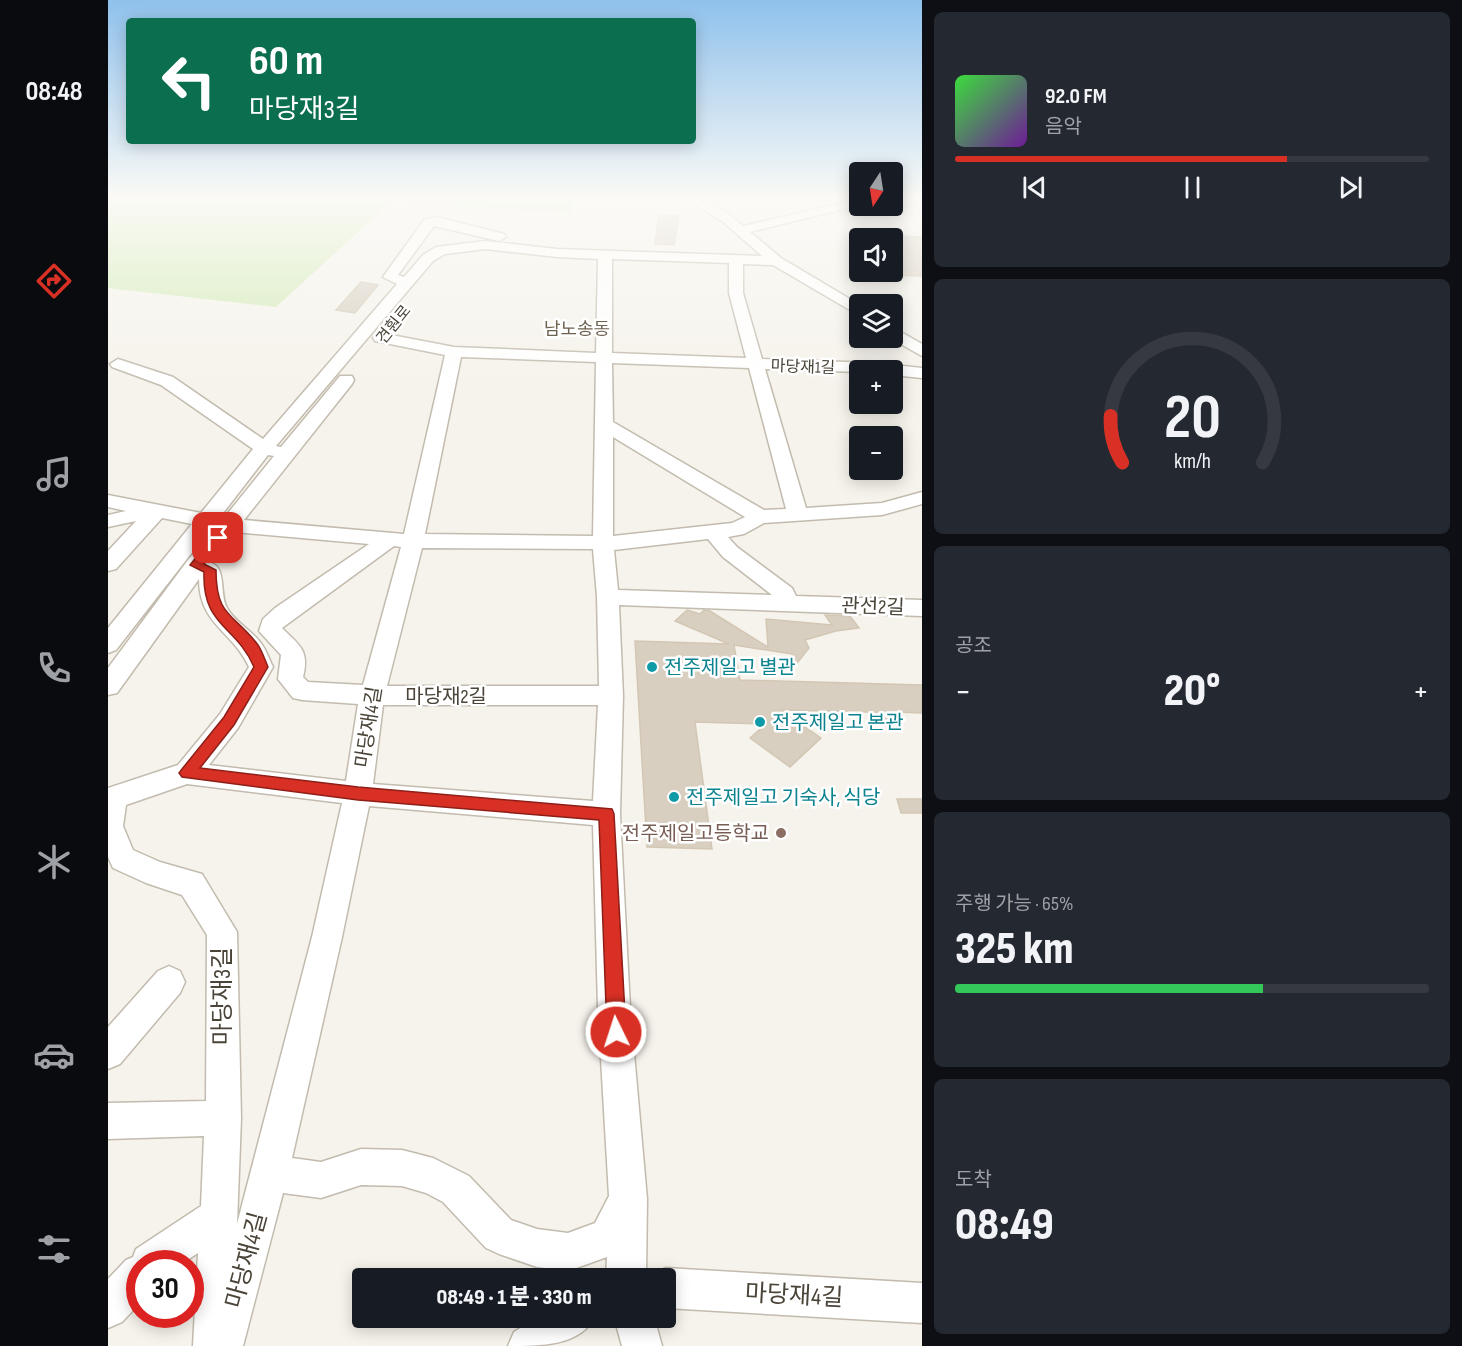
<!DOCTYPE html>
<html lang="ko">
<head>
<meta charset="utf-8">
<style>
  :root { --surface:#171b24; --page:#242831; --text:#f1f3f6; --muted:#9ea1a6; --line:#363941; --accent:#d93025 }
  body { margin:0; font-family:"Sofia Sans Condensed","Noto Sans KR",sans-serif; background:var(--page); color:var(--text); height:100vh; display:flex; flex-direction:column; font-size:22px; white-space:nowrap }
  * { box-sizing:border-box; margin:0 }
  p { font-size:20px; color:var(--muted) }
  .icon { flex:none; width:33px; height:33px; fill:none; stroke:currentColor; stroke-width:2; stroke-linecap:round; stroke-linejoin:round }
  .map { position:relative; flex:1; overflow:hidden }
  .panel { display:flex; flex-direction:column; gap:12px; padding:12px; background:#0d0f14; width:540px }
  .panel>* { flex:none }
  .banner { position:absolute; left:18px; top:18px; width:570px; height:126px; border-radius:6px; box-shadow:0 3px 15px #0003; background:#0b6e4f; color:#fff; overflow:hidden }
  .needle { width:39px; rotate:192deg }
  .buttons { position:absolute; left:741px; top:162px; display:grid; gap:12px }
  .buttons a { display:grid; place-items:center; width:54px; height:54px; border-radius:6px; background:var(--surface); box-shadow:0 3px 15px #0003; font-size:30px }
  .speed { position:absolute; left:18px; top:1250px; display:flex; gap:12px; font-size:30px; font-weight:700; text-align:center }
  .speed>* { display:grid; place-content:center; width:78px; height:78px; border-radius:50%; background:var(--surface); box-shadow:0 3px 15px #0003; line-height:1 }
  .speed .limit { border:9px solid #d22; background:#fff; color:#111 }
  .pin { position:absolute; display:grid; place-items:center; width:51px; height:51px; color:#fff; margin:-26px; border-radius:12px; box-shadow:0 3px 9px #0006 }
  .me { position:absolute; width:66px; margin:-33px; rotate:356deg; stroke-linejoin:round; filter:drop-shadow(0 0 4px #0008) }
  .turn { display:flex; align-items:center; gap:21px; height:126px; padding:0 24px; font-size:27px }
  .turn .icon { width:78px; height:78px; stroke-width:2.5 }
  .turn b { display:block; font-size:42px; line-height:51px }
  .big { font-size:45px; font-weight:800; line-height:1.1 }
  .panel .widget { flex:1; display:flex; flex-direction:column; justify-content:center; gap:9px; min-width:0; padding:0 21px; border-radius:9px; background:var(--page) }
  .panel .dial { align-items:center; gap:0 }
  .dial svg { height:156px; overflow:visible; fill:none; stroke:var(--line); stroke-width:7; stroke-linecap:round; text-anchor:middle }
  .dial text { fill:var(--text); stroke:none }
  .song { display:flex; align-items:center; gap:18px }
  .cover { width:72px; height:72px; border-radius:9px; background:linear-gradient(135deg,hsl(120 70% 55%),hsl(280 70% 35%)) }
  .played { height:6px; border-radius:3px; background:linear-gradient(90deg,var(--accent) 70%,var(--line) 70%) }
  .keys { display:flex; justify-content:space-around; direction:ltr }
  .heat { display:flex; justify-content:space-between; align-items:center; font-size:33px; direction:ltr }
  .charge { height:9px; border-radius:4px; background:linear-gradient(90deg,#34c759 65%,var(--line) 0) }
  .trip { position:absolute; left:244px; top:1268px; width:324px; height:60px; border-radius:6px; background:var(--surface); box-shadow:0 3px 15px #0003; font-weight:800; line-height:60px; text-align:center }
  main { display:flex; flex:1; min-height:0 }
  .tab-bar { display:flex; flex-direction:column; width:108px; justify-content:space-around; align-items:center; background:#090b0e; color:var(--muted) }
  .tab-bar .icon { width:42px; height:42px }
  .tab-bar .selected { color:var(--accent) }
  .tab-bar b { font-size:27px; color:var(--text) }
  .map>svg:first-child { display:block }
</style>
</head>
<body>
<main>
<nav class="tab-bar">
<b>08:48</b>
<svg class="icon selected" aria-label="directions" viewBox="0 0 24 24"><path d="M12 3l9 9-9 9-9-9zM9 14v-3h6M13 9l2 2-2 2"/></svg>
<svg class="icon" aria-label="music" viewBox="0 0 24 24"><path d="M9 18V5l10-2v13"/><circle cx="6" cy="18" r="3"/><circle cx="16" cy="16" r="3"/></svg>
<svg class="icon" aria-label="phone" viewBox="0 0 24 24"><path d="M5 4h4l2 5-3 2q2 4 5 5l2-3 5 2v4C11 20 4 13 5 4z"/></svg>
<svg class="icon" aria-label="climate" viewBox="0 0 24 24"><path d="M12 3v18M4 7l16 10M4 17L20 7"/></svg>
<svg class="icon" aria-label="car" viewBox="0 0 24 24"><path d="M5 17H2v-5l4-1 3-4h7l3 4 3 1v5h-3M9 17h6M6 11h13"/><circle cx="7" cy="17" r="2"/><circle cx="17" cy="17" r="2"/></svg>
<svg class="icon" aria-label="filters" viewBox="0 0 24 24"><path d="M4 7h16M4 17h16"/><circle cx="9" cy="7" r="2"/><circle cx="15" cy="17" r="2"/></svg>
</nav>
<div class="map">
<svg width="814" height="1346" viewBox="0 0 814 1346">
  <rect width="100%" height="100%" fill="#f6f3ec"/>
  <path fill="#d2eab5" d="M0,199H468L462,213L283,202L168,307L0,288Z"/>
  <path fill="#d8cfc1" stroke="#d3c7b4" stroke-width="1.5" d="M551,215L571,216L566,245L547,244Z
    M784,236L814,237V276L784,275Z
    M253,282L270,285L247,313L228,310Z
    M579,610L592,614L596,610L602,611L660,647L658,619L724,625L717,615L742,616L751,628L728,631L697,640L701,648L683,671L684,654L626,645L632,680L814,685V713L788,712L792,725L763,724L760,712L673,710L713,738L682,767L642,738L658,724L587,722L604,849L539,847L527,641L621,644L567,621Z
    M789,799H814V813H793Z"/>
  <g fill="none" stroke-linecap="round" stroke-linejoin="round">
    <g stroke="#c2bbae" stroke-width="3">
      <path id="minor" d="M579,199C602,199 618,211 635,226L752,199V205L642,232L673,258L752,305V316L665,265L635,264V293L654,359L767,363L814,368V378L784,375V370H752V372L657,369L698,508L774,503L814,492V504L774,515L656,523L636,534L620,537L629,547L684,588L688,596L814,600V616L511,605L515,696L512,814L522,1008L539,1199L538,1278H498L499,1257L460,1271L429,1267L391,1254L378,1248L335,1202L318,1193L294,1186L253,1185L213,1198L175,1193L135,1346H85L90,1253L75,1263H32V1303L14,1322L0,1328V1279L18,1260L25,1257L28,1249L93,1206L96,1136L0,1139V1103L98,1101L99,935L74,895L38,883L5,868L0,857V788L70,765L112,714L141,667C125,631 91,625 91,579L9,693L0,695V668L80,560L107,529L103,528L8,650L0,653V628L84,524L54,518L8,569L0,571V551L28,521L0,527V515L18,511L0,507V495L93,513L145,449L53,385L4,367L2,364L10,359L65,377L155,439L289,284L275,277L316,220L329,217L396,234L398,237L391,241L326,226L290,275L296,277L315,255L328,247L377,241L449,249L654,256L614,221ZM377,249L449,257L490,259L488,353L346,347L273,333L267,335L265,338L267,341L337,355L296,534L136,520L244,384L246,380L244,376H232L173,447L168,446L325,261L337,254ZM504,259L621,263V293L638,358L504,353ZM353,357L488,362L485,536L317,534ZM504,363L641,368L678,509L656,510L505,422ZM505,437L637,517L624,523L505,536ZM160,455L166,456L116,518L112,517ZM126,532L261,544L167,608L155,619L151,631L173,655L170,679L185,698L194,700L250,704L238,781L101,765L130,728L165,667C161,659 158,649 152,642C143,630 126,621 119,608C111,594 119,568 103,563ZM600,539L615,557L664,595L510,590L506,550ZM286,546L293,547L255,685L200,682L195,677C202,650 191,645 174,628ZM314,548L485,549L489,597L491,686H279ZM275,705H490L485,801L265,784ZM79,784L234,803L204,937L129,1224L133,1118L129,932L94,874L52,862L25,850L15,826L18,805ZM261,806L485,825L490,1008L501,1196L487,1223L460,1233L429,1229L403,1220L361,1176L325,1158L294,1150L253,1149L213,1162L184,1158L234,937Z
        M784,327L814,344V356L782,338H784Z
        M61,966L72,971L77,982L72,993L12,1064L0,1069V1027L50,971Z
        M558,1268L814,1283V1323L558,1308V1278H543L544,1274Z
        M430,1317H487C471,1346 434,1346 400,1346L406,1332Z
        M506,1317H546L554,1346H514Z"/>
    </g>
    <use href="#minor" fill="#fff" fill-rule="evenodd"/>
  </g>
  <linearGradient id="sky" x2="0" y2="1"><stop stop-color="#8fc1ec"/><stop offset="0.51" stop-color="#fbfaf6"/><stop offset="1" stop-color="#fbfaf6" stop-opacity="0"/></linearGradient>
  <rect width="814" height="388" fill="url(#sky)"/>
  <path fill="#d93025" stroke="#8d1f18" stroke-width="1.5" d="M110,534L116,538L96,564L108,570C108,618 126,613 150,645C154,651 157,660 160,667L126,725L92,768L250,787L504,809L506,814L518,1032L515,1039L508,1042L502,1039L499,1032L491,820L250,800L74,777L71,773L74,769L116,717L146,667C128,625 94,627 96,572L82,565L105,536Z"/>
  <g fill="#0f9aa8" stroke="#fff" stroke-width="2">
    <circle cx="544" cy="667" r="6"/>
    <circle cx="652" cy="722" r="6"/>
    <circle cx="566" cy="797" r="6"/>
  </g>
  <circle fill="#8d6e63" stroke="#fff" stroke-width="2" cx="673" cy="833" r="6"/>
  <g text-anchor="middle" stroke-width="5" stroke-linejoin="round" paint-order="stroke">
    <g font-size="16" fill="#4b4439" stroke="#fff">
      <text transform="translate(285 324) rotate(-51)" y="6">견훤로</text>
      <text transform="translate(695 366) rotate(2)" y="6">마당재1길</text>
    </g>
    <g font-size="18" fill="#6e6250" stroke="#fff">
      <text x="469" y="335">남노송동</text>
    </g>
    <g font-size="20" fill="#4b4439" stroke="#fff">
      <text transform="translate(765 606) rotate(2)" y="7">관선2길</text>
      <text x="338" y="703">마당재2길</text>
      <text transform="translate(260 727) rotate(-81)" y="7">마당재4길</text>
    </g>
    <g font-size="20" fill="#0d838f" stroke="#fff" text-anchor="start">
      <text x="556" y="674">전주제일고 별관</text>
      <text x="664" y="729">전주제일고 본관</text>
      <text x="578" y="804">전주제일고 기숙사, 식당</text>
    </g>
    <g font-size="20" fill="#785e54" stroke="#fff" text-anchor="end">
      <text x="661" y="840">전주제일고등학교</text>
    </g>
    <g font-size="24" fill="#4b4439" stroke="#fff">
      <text transform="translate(114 996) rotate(-90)" y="8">마당재3길</text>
      <text transform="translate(138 1260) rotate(-75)" y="8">마당재4길</text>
      <text transform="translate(686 1295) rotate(3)" y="8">마당재4길</text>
    </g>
  </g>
</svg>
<div class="buttons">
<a><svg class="needle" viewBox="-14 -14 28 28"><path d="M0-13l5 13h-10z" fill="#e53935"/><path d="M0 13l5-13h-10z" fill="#9ea1a6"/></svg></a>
<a><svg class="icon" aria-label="sound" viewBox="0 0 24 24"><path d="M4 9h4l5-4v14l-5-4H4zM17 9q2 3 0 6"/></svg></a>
<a><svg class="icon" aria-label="layers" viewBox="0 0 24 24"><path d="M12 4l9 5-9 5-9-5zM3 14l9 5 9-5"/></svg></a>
<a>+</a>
<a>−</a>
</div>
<div class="speed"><div class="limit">30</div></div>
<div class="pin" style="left:110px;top:538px;background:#d93025"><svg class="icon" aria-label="arrive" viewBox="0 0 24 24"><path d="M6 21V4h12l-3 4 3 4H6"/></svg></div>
<svg class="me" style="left:508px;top:1032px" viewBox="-20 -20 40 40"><circle r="17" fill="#d93025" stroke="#fff" stroke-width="3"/><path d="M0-11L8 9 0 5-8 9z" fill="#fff"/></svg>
<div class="trip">08:49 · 1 분 · 330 m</div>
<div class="banner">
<div class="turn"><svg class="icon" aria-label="left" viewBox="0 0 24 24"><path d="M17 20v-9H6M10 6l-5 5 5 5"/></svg><div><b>60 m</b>마당재3길</div></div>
</div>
</div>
<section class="panel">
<div class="widget">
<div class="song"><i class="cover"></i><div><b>92.0 FM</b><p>음악</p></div></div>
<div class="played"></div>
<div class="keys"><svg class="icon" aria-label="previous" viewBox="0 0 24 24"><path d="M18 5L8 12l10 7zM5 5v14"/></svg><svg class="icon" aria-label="pause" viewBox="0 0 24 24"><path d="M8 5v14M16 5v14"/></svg><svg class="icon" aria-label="next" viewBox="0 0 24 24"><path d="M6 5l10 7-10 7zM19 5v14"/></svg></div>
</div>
<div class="widget dial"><svg viewBox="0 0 100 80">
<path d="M14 69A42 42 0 1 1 86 69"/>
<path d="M14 69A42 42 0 0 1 8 45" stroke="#d93025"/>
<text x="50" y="56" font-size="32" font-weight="700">20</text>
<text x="50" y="72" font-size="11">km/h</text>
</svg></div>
<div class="widget"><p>공조</p>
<div class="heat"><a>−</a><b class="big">20°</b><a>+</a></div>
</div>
<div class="widget"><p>주행 가능 · 65%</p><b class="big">325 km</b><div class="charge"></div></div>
<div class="widget"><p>도착</p><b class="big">08:49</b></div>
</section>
</main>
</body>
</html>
